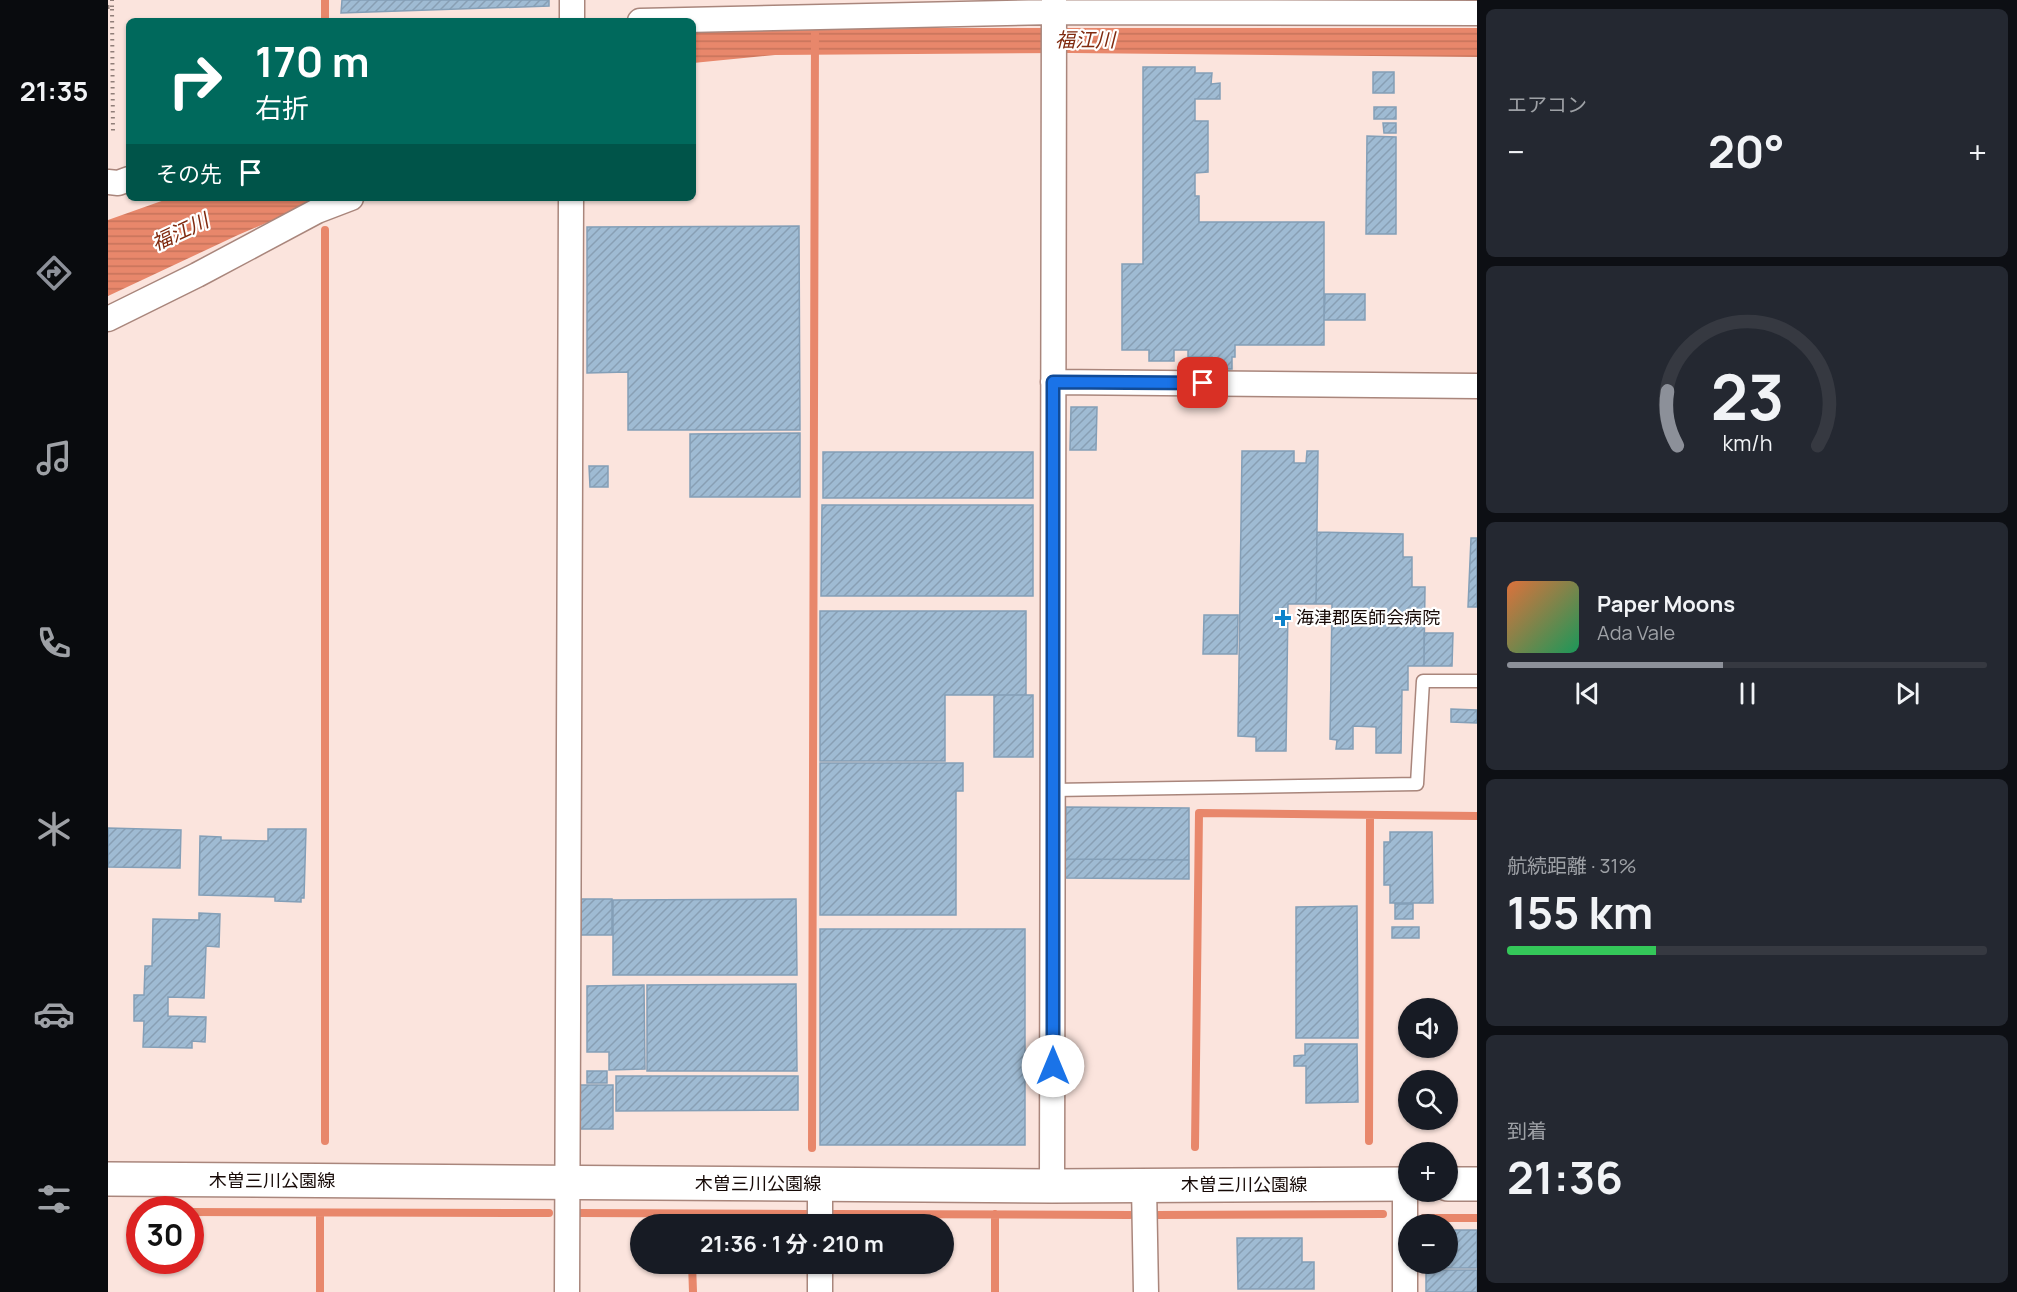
<!DOCTYPE html>
<html lang="ja">
<head>
<meta charset="utf-8">
<style>
  :root { --surface:#171b24; --page:#242831; --text:#f1f3f6; --muted:#9ea1a6; --line:#363941; --accent:#8c9099 }
  body { margin:0; font-family:Manrope,"Noto Sans JP",sans-serif; background:var(--page); color:var(--text); height:100vh; display:flex; flex-direction:column; font-size:22px; white-space:nowrap }
  * { box-sizing:border-box; margin:0 }
  p { font-size:20px; color:var(--muted) }
  .icon { flex:none; width:33px; height:33px; fill:none; stroke:currentColor; stroke-width:2; stroke-linecap:round; stroke-linejoin:round }
  .map { position:relative; flex:1; overflow:hidden }
  .panel { display:flex; flex-direction:column; gap:9px; padding:9px; background:#0d0f14; width:540px }
  .panel>* { flex:none }
  .guide { position:absolute; left:18px; top:18px; width:570px; height:183px; border-radius:9px; box-shadow:0 2px 4px #0004; background:#00695c; color:#fff; overflow:hidden }
  .tools { position:absolute; left:1290px; top:998px; display:grid; gap:12px }
  .tools a { display:grid; place-items:center; width:60px; height:60px; border-radius:50%; background:var(--surface); box-shadow:0 2px 4px #0004; font-size:30px }
  .speed { position:absolute; left:18px; top:1196px; display:flex; gap:12px; font-size:30px; font-weight:700; text-align:center }
  .speed>* { display:grid; place-content:center; width:78px; height:78px; border-radius:50%; background:var(--surface); box-shadow:0 2px 4px #0004; line-height:1 }
  .speed .limit { border:9px solid #d22; background:#fff; color:#111 }
  .pin { position:absolute; display:grid; place-items:center; width:51px; height:51px; color:#fff; margin:-26px; border-radius:12px; box-shadow:0 3px 9px #0006 }
  .me { position:absolute; width:66px; margin:-33px; rotate:0deg; stroke-linejoin:round; filter:drop-shadow(0 0 4px #0008) }
  .turn { display:flex; align-items:center; gap:21px; height:126px; padding:0 30px; font-size:27px }
  .turn .icon { width:78px; height:78px; stroke-width:2.5 }
  .turn b { display:block; font-size:42px; line-height:51px }
  .then { display:flex; align-items:center; height:57px; padding:0 30px; background:#0003; gap:12px; font-size:22px }
  .big { font-size:45px; font-weight:700; line-height:1.1 }
  .panel .card { flex:1; display:flex; flex-direction:column; justify-content:center; gap:9px; min-width:0; padding:0 21px; border-radius:9px; background:var(--page) }
  .panel .dial { align-items:center; gap:0 }
  .dial svg { height:156px; overflow:visible; fill:none; stroke:var(--line); stroke-width:7; stroke-linecap:round; text-anchor:middle }
  .dial text { fill:var(--text); stroke:none }
  .song { display:flex; align-items:center; gap:18px }
  .cover { width:72px; height:72px; border-radius:9px; background:linear-gradient(135deg,hsl(20 70% 55%),hsl(150 70% 35%)) }
  .played { height:6px; border-radius:3px; background:linear-gradient(90deg,var(--accent) 45%,var(--line) 45%) }
  .keys { display:flex; justify-content:space-around; direction:ltr }
  .heat { display:flex; justify-content:space-between; align-items:center; font-size:33px; direction:ltr }
  .charge { height:9px; border-radius:4px; background:linear-gradient(90deg,#34c759 31%,var(--line) 0) }
  .trip { position:absolute; left:522px; top:1214px; width:324px; height:60px; border-radius:30px; background:var(--surface); box-shadow:0 2px 4px #0004; font-weight:700; line-height:60px; text-align:center }
  main { display:flex; flex:1; min-height:0 }
  .menu { display:flex; flex-direction:column; width:108px; justify-content:space-around; align-items:center; background:#090b0e; color:var(--muted) }
  .menu .icon { width:42px; height:42px }
  .menu .selected { color:var(--accent) }
  .menu b { font-size:27px; color:var(--text) }
  .map>svg:first-child { display:block }
</style>
</head>
<body>
<main>
<nav class="menu">
<b>21:35</b>
<svg class="icon selected" aria-label="directions" viewBox="0 0 24 24"><path d="M12 3l9 9-9 9-9-9zM9 14v-3h6M13 9l2 2-2 2"/></svg>
<svg class="icon" aria-label="music" viewBox="0 0 24 24"><path d="M9 18V5l10-2v13"/><circle cx="6" cy="18" r="3"/><circle cx="16" cy="16" r="3"/></svg>
<svg class="icon" aria-label="phone" viewBox="0 0 24 24"><path d="M5 4h4l2 5-3 2q2 4 5 5l2-3 5 2v4C11 20 4 13 5 4z"/></svg>
<svg class="icon" aria-label="climate" viewBox="0 0 24 24"><path d="M12 3v18M4 7l16 10M4 17L20 7"/></svg>
<svg class="icon" aria-label="car" viewBox="0 0 24 24"><path d="M5 17H2v-5l4-1 3-4h7l3 4 3 1v5h-3M9 17h6M6 11h13"/><circle cx="7" cy="17" r="2"/><circle cx="17" cy="17" r="2"/></svg>
<svg class="icon" aria-label="filters" viewBox="0 0 24 24"><path d="M4 7h16M4 17h16"/><circle cx="9" cy="7" r="2"/><circle cx="15" cy="17" r="2"/></svg>
</nav>
<div class="map">
<svg width="1369" height="1292" viewBox="0 0 1369 1292">
  <defs>
    <pattern id="water-rules" width="6" height="5" patternUnits="userSpaceOnUse" patternTransform="scale(1.5)"><rect width="6" height="5" fill="#e8876b"/><path d="M0 2.5h6" fill="none" stroke="#c6735b"/></pattern>
    <pattern id="building-hatch" width="6" height="6" patternUnits="userSpaceOnUse" patternTransform="scale(1.5)"><rect width="6" height="6" fill="#9fbbd3"/><path d="M-1 1l2-2M0 6l6-6M5 7l2-2" fill="none" stroke="#889fb4"/></pattern>
  </defs>
  <rect width="100%" height="100%" fill="#fbe4dd"/>
  <path fill="url(#water-rules)" d="M804,28H1369V57L963,53L667,55L585,63V32Z
    M62,198H217L130,235L0,296V220Z"/>
  <g fill="none" stroke-linecap="round" stroke-linejoin="round">
    <path stroke="#e8876b" stroke-width="8" d="M217,21V0
      M217,230V1141
      M1261,1141L1262,815
      M1087,1147L1091,813L1369,816
      M704,1148L707,30
      M82,1212L441,1213
      M470,1213L699,1214
      M724,1214L1022,1215
      M887,1214V1292
      M1049,1215L1275,1214
      M1316,1218H1369
      M584,1263L585,1292
      M212,1292V1213"/>
  </g>
  <path fill="url(#building-hatch)" stroke="#849fb7" stroke-width="1.5" d="M234,0H441V6L233,13Z
    M1035,67H1087V73H1104L1103,84L1112,83V99H1087V121H1100V172L1087,173V196H1091V222H1216V345H1127V357H1124V369H1104V357H1080V350H1066V361H1041V350H1014V264H1035Z
    M1265,72H1286V93H1265Z
    M1266,107H1288V119H1266Z
    M1275,123H1288V133H1276Z
    M1259,136L1288,137V234H1258Z
    M691,226L692,430H520V372L479,373V227Z
    M1217,294H1257V320H1216Z
    M963,407H989L988,450H962Z
    M692,433V497H582V434Z
    M1134,451H1186V463H1198L1199,451H1210L1208,604H1180L1178,751H1148V737L1130,736Z
    M715,452H925V498H715Z
    M481,466H500V487H482Z
    M714,505H925V596H713Z
    M1209,532L1295,534V557H1304V587H1317L1316,666H1300V690H1294L1293,753H1268V727L1245,726V749H1228L1229,740L1222,739L1224,604H1208Z
    M1363,538H1369V607H1360Z
    M712,611H918V695H837V761H712Z
    M1096,615H1130L1129,654H1095Z
    M1316,633H1345L1344,666H1316Z
    M886,695H925V757H886Z
    M1343,709L1369,710V723L1343,722Z
    M712,763H855V791H848V915H712Z
    M958,807L1081,808V860L957,859Z
    M0,828L73,830L72,868L0,867Z
    M160,829H198L196,898H193V902L167,901V897L91,895L92,836L113,837V840L160,841Z
    M1282,832H1324L1325,903H1282V885H1276V842H1282Z
    M957,859L1081,860V879L957,878Z
    M473,899H504V935H473Z
    M688,899L689,975H505V900Z
    M1287,904H1305V919H1287Z
    M1249,906L1250,1038H1188V907Z
    M91,913L112,914L111,947L98,946L96,998L60,997V1016L98,1017L97,1042L84,1041V1048L35,1047L36,1021H26V995H36L37,966H44L45,919L91,920Z
    M1284,927H1311V938H1284Z
    M712,929H917V1145H712Z
    M688,984L689,1071H539V985Z
    M536,985L537,1069L501,1070V1052H479V986Z
    M1197,1044H1249L1250,1102L1198,1103V1066H1186V1056L1197,1055Z
    M479,1071H499V1083H479Z
    M508,1076H690V1110L508,1111Z
    M469,1085H505V1129H469Z
    M1340,1230H1369V1268H1317V1263H1340Z
    M1129,1238H1194V1262H1206V1289H1130Z
    M1318,1270H1369V1292H1318Z"/>
  <g fill="none" stroke-linecap="round" stroke-linejoin="round">
    <g stroke="#a9867c" stroke-width="15">
      <path id="service" d="M945,790L1309,784L1315,681H1369"/>
    </g>
    <g stroke="#a9867c" stroke-width="27">
      <path id="minor" d="M464,21V0
        M532,21L946,12L1369,13
        M0,182L10,183L21,179
        M0,319L89,275L209,211L243,198
        M945,382L1369,386
        M1297,1184V1292
        M712,1185V1224
        M944,1186L946,0
        M1036,1186L1038,1292
        M712,1263V1292
        M459,1292L463,198"/>
    </g>
    <g stroke="#a9867c" stroke-width="36">
      <path id="secondary" d="M0,1179L944,1186L1300,1184
        M1340,1184H1369"/>
    </g>
    <path stroke="#907e79" stroke-width="4" stroke-dasharray="1.5 4.5" stroke-linecap="butt" d="M0,7H4L5,133
      M4,7V0"/>
    <use href="#service" stroke="#fff" stroke-width="12"/>
    <use href="#minor" stroke="#fff" stroke-width="24"/>
    <use href="#secondary" stroke="#fff" stroke-width="33"/>
  </g>
  <g fill="none" stroke-linecap="round" stroke-linejoin="round">
    <g stroke="#114b97" stroke-width="15">
      <path id="route" d="M945,1066V382L1095,383"/>
    </g>
    <use href="#route" stroke="#1a73e8" stroke-width="10"/>
  </g>
  <path fill="#0d82cb" stroke="#fff" stroke-width="2" d="M1172 609h6v6h6v6h-6v6h-6v-6h-6v-6h6z"/>
  <g text-anchor="middle" stroke-width="4.5" stroke-linejoin="round" paint-order="stroke">
    <g font-size="18" fill="#170a07" stroke="#fff" text-anchor="start">
      <text x="1188" y="624">海津郡医師会病院</text>
    </g>
    <g font-size="18" fill="#170a07" stroke="#fff">
      <text x="164" y="1187">木曽三川公園線</text>
      <text x="650" y="1190">木曽三川公園線</text>
      <text x="1136" y="1191">木曽三川公園線</text>
    </g>
    <g font-size="20" font-style="italic" fill="#802a0f" stroke="#fff">
      <text x="977" y="47">福江川</text>
      <text transform="translate(72 232) rotate(-25)" y="7">福江川</text>
    </g>
  </g>
</svg>
<div class="tools">
<a><svg class="icon" aria-label="sound" viewBox="0 0 24 24"><path d="M4 9h4l5-4v14l-5-4H4zM17 9q2 3 0 6"/></svg></a>
<a><svg class="icon" aria-label="search" viewBox="0 0 24 24"><circle cx="10" cy="10" r="6"/><path d="M15 15l6 6"/></svg></a>
<a>+</a>
<a>−</a>
</div>
<div class="speed"><div class="limit">30</div></div>
<div class="pin" style="left:1095px;top:383px;background:#d93025"><svg class="icon" aria-label="arrive" viewBox="0 0 24 24"><path d="M6 21V4h12l-3 4 3 4H6"/></svg></div>
<svg class="me" style="left:945px;top:1066px" viewBox="-20 -20 40 40"><circle r="19" fill="#fff"/><path d="M0-13L10 11 0 6-10 11z" fill="#1a73e8"/></svg>
<div class="trip">21:36 · 1 分 · 210 m</div>
<div class="guide">
<div class="turn"><svg class="icon" aria-label="right" viewBox="0 0 24 24"><path d="M7 20v-9h11M14 6l5 5-5 5"/></svg><div><b>170 m</b>右折</div></div>
<div class="then">その先<svg class="icon" aria-label="arrive" viewBox="0 0 24 24"><path d="M6 21V4h12l-3 4 3 4H6"/></svg></div>
</div>
</div>
<section class="panel">
<div class="card"><p>エアコン</p>
<div class="heat"><a>−</a><b class="big">20°</b><a>+</a></div>
</div>
<div class="card dial"><svg viewBox="0 0 100 80">
<path d="M14 69A42 42 0 1 1 86 69"/>
<path d="M14 69A42 42 0 0 1 9 41" stroke="#8c9099"/>
<text x="50" y="56" font-size="32" font-weight="700">23</text>
<text x="50" y="72" font-size="11">km/h</text>
</svg></div>
<div class="card">
<div class="song"><i class="cover"></i><div><b>Paper Moons</b><p>Ada Vale</p></div></div>
<div class="played"></div>
<div class="keys"><svg class="icon" aria-label="previous" viewBox="0 0 24 24"><path d="M18 5L8 12l10 7zM5 5v14"/></svg><svg class="icon" aria-label="pause" viewBox="0 0 24 24"><path d="M8 5v14M16 5v14"/></svg><svg class="icon" aria-label="next" viewBox="0 0 24 24"><path d="M6 5l10 7-10 7zM19 5v14"/></svg></div>
</div>
<div class="card"><p>航続距離 · 31%</p><b class="big">155 km</b><div class="charge"></div></div>
<div class="card"><p>到着</p><b class="big">21:36</b></div>
</section>
</main>
</body>
</html>
